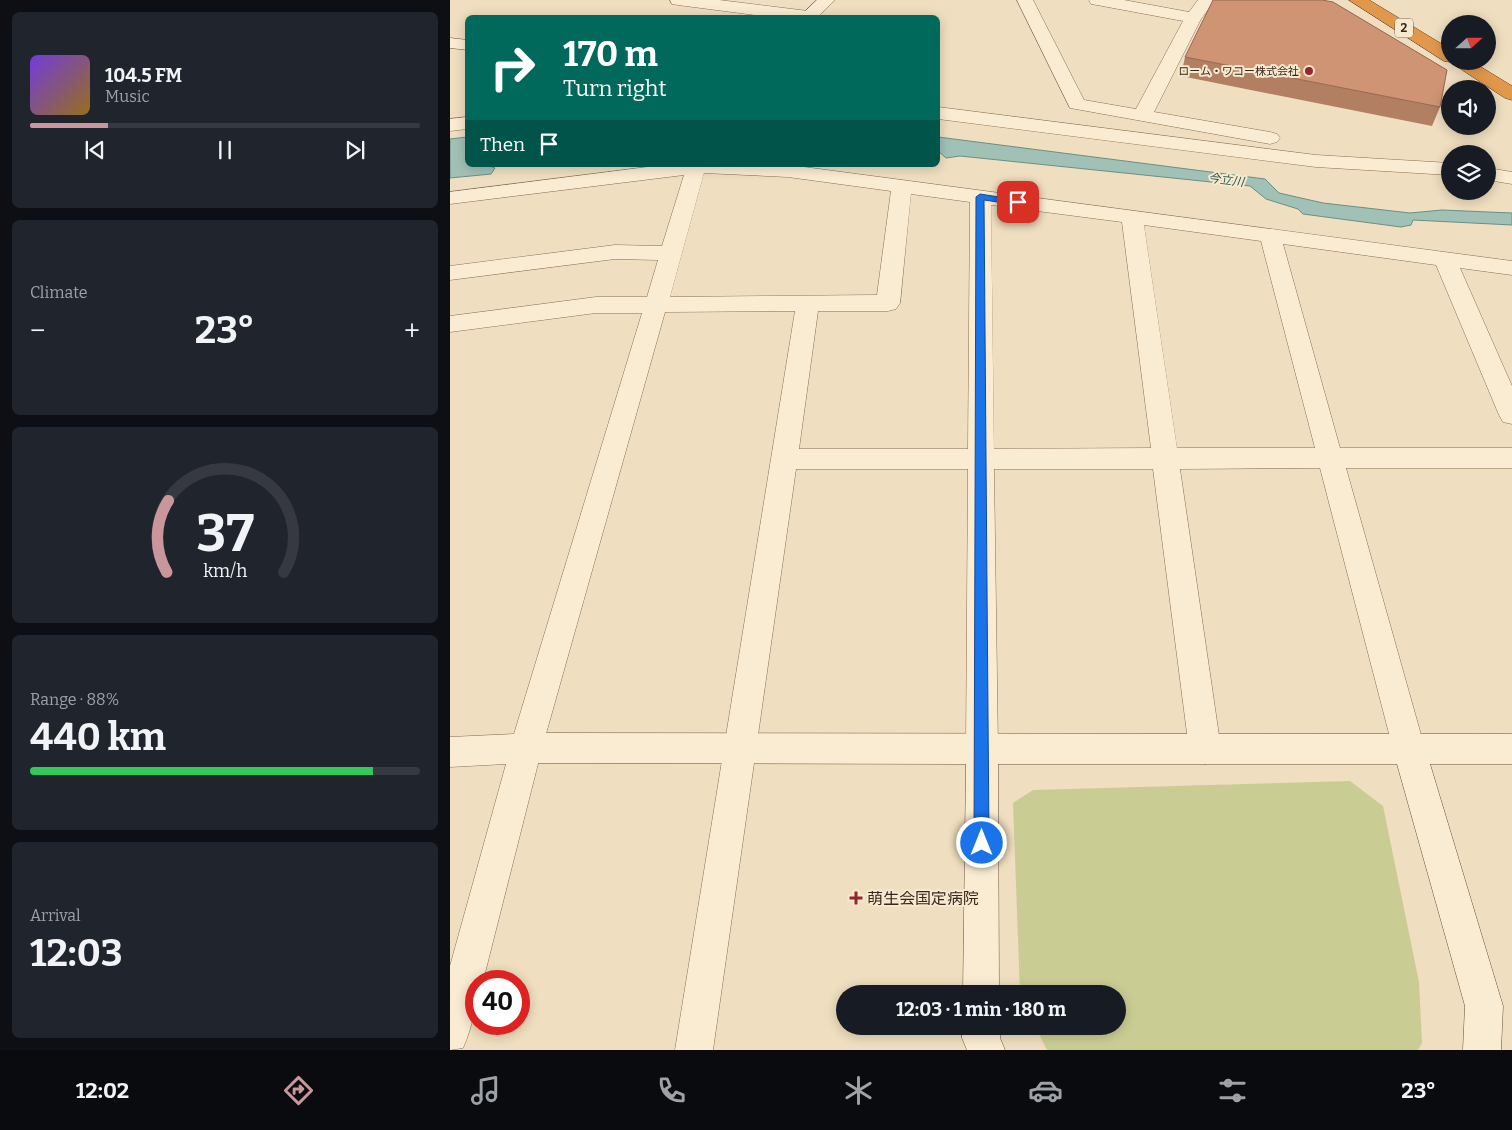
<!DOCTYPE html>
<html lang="en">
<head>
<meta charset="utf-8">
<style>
  :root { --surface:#171b24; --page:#20242c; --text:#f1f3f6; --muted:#9ea1a6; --line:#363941; --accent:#c9969b }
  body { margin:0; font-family:Bitter,"Noto Sans JP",serif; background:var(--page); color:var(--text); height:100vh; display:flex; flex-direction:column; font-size:19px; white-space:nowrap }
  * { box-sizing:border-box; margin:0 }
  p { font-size:16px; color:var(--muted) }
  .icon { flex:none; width:28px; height:28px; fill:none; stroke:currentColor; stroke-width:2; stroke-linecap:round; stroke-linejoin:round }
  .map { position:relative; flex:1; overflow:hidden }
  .panel { display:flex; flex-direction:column; gap:12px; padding:12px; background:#0d0f14; width:450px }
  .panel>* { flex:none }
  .guide { position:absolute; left:15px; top:15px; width:475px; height:152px; border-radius:8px; box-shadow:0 2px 12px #0003; background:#00695c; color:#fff; overflow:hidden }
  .needle { width:32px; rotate:69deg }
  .tools { position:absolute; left:991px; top:15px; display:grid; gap:10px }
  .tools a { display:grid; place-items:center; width:55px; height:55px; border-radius:50%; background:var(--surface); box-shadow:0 2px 12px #0003; font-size:25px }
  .speed { position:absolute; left:15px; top:970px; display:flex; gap:10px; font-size:25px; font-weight:700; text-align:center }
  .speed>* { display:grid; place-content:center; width:65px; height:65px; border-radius:50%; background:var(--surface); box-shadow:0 2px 12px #0003; line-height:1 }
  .speed .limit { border:8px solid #d22; background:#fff; color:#111 }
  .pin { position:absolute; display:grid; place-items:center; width:42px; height:42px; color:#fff; margin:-21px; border-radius:10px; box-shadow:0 2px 8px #0006 }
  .me { position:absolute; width:55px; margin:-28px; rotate:0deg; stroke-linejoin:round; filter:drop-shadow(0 0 4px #0008) }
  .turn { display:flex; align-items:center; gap:18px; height:105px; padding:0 15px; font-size:22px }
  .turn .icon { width:65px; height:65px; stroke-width:2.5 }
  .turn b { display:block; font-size:35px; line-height:42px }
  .then { display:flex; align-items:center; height:48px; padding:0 15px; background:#0003; gap:10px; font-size:19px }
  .big { font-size:38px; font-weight:700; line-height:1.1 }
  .panel .card { flex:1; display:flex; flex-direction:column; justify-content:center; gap:8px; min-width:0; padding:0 18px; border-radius:8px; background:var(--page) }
  .panel .dial { align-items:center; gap:0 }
  .dial svg { height:130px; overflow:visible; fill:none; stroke:var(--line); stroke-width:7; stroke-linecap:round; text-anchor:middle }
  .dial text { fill:var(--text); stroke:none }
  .song { display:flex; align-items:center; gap:15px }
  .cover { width:60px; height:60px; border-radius:8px; background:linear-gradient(135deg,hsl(260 70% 55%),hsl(40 70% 35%)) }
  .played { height:5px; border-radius:2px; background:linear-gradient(90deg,var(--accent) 20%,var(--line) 20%) }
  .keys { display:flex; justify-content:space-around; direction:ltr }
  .heat { display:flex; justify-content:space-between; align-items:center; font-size:28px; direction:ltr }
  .charge { height:8px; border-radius:4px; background:linear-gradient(90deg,#34c759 88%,var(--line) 0) }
  .trip { position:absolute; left:386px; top:985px; width:290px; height:50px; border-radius:25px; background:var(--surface); box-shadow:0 2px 12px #0003; font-weight:700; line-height:50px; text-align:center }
  .tabs { display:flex; height:80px; justify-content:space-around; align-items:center; background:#090b0e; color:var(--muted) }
  .tabs .icon { width:35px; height:35px }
  .tabs .active { color:var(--accent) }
  .tabs b { font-size:22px; color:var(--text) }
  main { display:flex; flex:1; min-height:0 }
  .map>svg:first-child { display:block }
</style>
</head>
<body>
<main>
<section class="panel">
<div class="card">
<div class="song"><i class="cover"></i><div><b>104.5 FM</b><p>Music</p></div></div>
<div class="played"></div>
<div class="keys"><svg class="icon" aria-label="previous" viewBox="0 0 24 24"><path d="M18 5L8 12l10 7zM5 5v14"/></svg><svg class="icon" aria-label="pause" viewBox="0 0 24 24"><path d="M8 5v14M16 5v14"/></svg><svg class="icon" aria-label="next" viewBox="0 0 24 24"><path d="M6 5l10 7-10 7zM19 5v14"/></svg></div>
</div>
<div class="card"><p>Climate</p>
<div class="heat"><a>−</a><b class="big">23°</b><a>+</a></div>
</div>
<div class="card dial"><svg viewBox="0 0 100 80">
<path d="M14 69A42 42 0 1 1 86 69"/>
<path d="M14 69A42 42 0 0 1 15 25" stroke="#c9969b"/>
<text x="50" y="56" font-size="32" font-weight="700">37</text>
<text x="50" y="72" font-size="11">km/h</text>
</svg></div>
<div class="card"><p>Range · 88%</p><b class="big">440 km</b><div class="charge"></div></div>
<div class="card"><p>Arrival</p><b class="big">12:03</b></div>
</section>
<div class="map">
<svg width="1062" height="1050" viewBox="0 0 1062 1050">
  <rect width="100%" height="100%" fill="#efdebf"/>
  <path fill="#cacd93" d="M900,781L933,806L969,982L972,1043L968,1050H597L585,1026H668V994H570L563,803L583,790Z"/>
  <path fill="#a2c1b6" stroke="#698f83" d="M17,137L18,165H36L45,168L41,174L0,178V139Z
    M488,137L815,179L829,193L873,203L960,213L992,210L1062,213V225L963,220L961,225L951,227L853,214L848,209L816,199L800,186L510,156L496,158L488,151Z"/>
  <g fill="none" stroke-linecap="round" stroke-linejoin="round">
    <g stroke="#886e57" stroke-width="1">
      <path id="street" d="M220,0H269L358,11L364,12L367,16L328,18L228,5L222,4Z
        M567,0H583L634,100L686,109L733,21L647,5L641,4L639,0H674L739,12L748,0H765L751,19L704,112L820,132L827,134L830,138L827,142L820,144L620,108Z
        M488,107L866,155L1000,163V175L866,167L488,119Z
        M18,117V129L0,131V119Z
        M213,165H339L1062,261V275L1010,268L1062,386V424L1053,422L1049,415L986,265L833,244L890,448H1062V468H896L975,749L970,760L959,764L948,760L943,749L870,468L730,469L771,749L766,760L755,764L744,760L739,749L703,469H544L548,749L543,760L532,764L521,760L516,749L518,469H346L263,1050H225L345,311L215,312L92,748L33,981H26C26,1005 23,1026 13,1048L0,1050V966L56,764L0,767V737L64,734L192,313H146L0,332V316L146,297H197L208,260L165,259L0,280V266L165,245L212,246L234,175L0,204V192ZM254,173L338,177L441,191L427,295L220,297ZM461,194L520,202L518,449H349L368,311H438L446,309L450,303ZM541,205L672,222L701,448L544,449ZM694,225L811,241L865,448H727Z
        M1038,168L1062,172V184L1038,180Z"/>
    </g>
    <g stroke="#6a4f3a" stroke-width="1">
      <path id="secondary" d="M367,0H385L367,18H348Z
        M0,38L18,40V50L0,48Z
        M76,733L1062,734V764H980L1053,1006L1051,1050H1013L1015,1006L947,764H548L549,994H513L516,764L76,763L65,759L60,748L65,737Z
        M512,1026H550V1038L555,1050H517L512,1038Z"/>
    </g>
    <g stroke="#553d2b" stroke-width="1">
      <path id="highway" d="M899,0H919L1000,49V61H1021L1062,86V100L1055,98L1000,62L994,61Z"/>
    </g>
    <use href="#street" fill="#faecd2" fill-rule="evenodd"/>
    <use href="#secondary" fill="#faecd2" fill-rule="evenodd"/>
    <use href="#highway" fill="#e2984b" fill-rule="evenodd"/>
  </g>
  <path fill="#b27f63" d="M735,57L990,107L982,126L731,76Z"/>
  <path fill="#cf9473" stroke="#916850" d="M763,0H872L883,2L997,70L990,107L735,57Z"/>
  <path fill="#1a73e8" stroke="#114b97" d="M530,194L568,200L572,202L568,205L534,200L539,843L536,848L532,850L527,848L524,843L526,197Z"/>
  <g fill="#99252c" stroke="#f6e9ce" stroke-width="2">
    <circle cx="859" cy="71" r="5"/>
    <path d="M403.5 890.5h5v5h5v5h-5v5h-5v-5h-5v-5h5z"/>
  </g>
  <g text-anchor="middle" stroke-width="4" stroke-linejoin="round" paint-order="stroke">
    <g font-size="11" fill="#37271c" stroke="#f6e9ce" text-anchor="end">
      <text x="849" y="75">ローム・ワコー株式会社</text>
    </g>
    <rect fill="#f6e9ce" stroke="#706151" stroke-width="1" x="945" y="18.5" width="18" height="19" rx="4"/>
    <g font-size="12" font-weight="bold" fill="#37271c">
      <text x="954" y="32">2</text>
    </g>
    <g font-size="12" font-style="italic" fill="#2a5752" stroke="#f6e9ce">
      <text transform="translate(776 180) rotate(7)" y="4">今立川</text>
    </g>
    <g font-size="16" fill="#37271c" stroke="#f6e9ce" text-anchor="start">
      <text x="417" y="904">萌生会国定病院</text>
    </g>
  </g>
</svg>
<div class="tools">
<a><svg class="needle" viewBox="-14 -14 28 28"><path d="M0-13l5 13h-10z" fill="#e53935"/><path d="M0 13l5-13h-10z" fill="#9ea1a6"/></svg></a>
<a><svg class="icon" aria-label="sound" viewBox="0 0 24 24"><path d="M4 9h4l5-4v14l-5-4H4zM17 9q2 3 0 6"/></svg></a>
<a><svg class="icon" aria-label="layers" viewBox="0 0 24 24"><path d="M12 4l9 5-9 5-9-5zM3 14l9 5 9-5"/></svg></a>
</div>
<div class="speed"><div class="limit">40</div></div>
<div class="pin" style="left:568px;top:202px;background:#d93025"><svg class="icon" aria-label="arrive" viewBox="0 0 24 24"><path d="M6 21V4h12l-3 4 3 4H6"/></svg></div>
<svg class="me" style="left:532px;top:843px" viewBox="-20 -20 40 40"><circle r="17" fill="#1a73e8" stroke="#fff" stroke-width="3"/><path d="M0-11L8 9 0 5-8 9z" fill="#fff"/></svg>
<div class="trip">12:03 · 1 min · 180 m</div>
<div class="guide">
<div class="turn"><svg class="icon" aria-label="right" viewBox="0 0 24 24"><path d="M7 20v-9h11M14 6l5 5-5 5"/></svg><div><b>170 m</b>Turn right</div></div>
<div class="then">Then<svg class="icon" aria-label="arrive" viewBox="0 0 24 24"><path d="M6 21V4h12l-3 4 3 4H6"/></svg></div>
</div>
</div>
</main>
<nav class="tabs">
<b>12:02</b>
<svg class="icon active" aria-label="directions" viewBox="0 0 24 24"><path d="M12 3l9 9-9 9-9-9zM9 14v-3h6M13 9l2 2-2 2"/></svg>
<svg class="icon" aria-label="music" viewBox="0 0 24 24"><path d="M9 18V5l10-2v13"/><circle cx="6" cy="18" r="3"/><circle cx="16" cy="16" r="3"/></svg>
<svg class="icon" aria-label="phone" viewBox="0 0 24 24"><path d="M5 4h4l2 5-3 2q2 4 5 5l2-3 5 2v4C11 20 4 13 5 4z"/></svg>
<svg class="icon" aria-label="climate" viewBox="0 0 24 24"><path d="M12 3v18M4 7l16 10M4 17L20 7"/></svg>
<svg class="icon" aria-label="car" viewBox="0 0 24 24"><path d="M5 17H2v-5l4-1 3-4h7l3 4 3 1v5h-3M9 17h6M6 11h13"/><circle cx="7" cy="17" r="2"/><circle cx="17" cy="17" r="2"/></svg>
<svg class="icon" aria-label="filters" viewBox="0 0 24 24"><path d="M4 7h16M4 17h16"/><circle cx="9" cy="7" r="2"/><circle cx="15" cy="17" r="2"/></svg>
<b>23°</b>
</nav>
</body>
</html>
